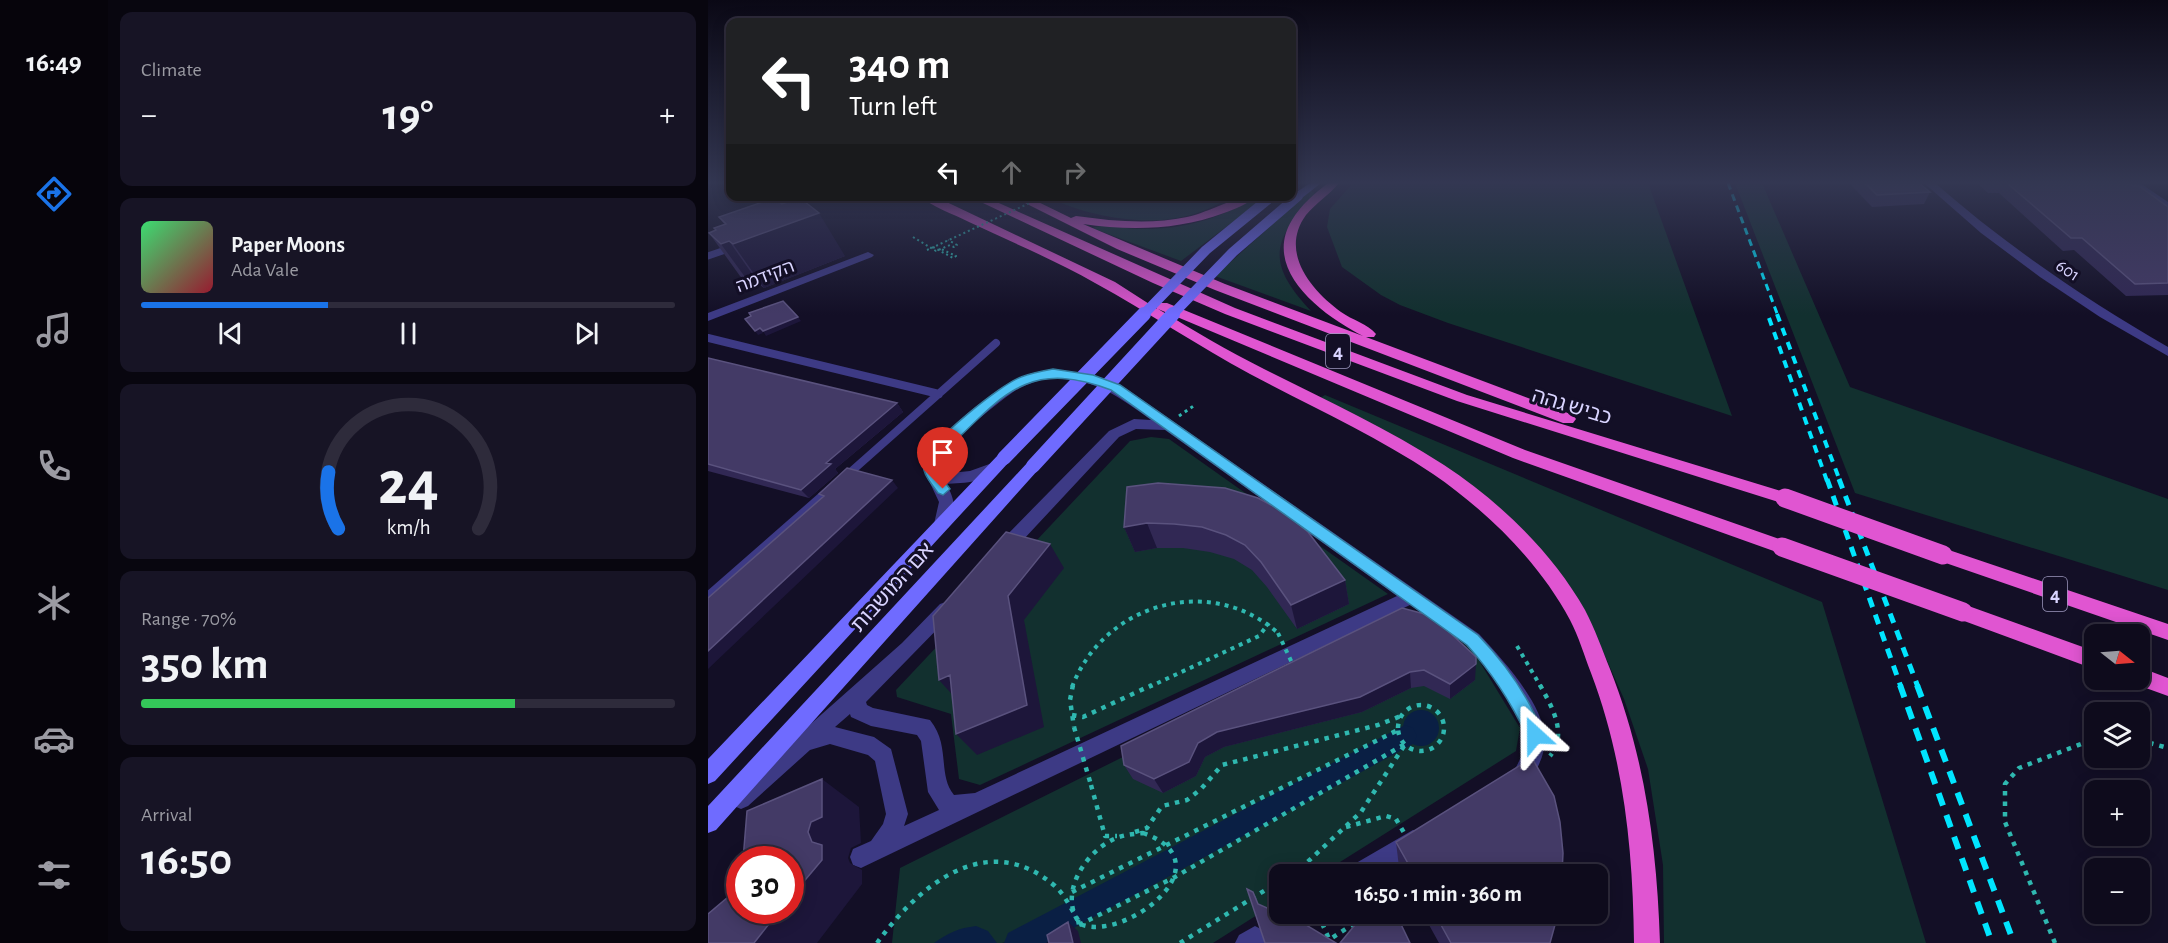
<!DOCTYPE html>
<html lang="en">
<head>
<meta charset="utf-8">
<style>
  :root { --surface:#0e0b1c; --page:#171425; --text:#f1f3f6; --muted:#9b9ba3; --line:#2e2b3b; --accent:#1a73e8 }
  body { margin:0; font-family:"Alegreya Sans","Noto Sans Hebrew",sans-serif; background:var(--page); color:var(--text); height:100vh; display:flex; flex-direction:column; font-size:22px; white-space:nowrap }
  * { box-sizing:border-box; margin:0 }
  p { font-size:20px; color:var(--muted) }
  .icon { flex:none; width:33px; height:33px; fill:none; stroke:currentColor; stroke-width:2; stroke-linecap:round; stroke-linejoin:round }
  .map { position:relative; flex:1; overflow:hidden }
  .side { display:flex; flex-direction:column; gap:12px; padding:12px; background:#08060f; width:600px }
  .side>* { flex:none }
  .hud { position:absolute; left:18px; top:18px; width:570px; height:183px; border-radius:12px; box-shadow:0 3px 15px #0003,0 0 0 2px var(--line); background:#202124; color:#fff; overflow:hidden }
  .needle { width:39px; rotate:107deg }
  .controls { position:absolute; left:1376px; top:624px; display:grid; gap:12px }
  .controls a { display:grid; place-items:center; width:66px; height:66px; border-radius:12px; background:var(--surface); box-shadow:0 3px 15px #0003,0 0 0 2px var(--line); font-size:30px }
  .speed { position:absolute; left:18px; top:846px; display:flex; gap:12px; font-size:30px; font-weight:700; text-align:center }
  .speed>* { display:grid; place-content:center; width:78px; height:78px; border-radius:50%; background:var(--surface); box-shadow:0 3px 15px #0003,0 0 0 2px var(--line); line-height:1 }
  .speed .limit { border:9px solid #d22; background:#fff; color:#111 }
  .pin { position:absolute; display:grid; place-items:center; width:51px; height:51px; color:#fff; margin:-62px -26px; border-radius:50% 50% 50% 0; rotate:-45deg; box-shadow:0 0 6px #0007 }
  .pin .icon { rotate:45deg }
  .me { position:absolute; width:66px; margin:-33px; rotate:336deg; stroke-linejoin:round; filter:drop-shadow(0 0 4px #0008) }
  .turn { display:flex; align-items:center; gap:21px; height:126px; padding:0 24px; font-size:27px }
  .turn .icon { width:78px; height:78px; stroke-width:2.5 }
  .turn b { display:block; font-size:42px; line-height:51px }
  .lanes { display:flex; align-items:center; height:57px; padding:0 24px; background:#0003; justify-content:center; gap:30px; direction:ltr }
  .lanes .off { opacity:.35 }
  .big { font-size:45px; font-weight:700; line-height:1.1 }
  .side .card { flex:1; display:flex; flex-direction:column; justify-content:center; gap:9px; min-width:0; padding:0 21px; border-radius:12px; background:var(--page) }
  .side .dial { align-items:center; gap:0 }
  .dial svg { height:156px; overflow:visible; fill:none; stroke:var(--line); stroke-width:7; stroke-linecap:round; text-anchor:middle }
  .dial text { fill:var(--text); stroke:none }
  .song { display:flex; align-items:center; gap:18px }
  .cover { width:72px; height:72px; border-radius:9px; background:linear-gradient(135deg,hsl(140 70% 55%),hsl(350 70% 35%)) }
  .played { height:6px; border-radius:3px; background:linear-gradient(90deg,var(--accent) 35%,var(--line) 35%) }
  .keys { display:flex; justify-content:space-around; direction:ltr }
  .heat { display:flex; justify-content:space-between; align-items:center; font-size:33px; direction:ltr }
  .charge { height:9px; border-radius:4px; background:linear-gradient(90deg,#34c759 70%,var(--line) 0) }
  .trip { position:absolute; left:561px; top:864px; width:339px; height:60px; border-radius:12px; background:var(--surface); box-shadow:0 3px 15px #0003,0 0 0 2px var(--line); font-weight:700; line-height:60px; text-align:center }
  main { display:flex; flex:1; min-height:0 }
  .menu { display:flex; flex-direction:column; width:108px; justify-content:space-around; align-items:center; background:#06040b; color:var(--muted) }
  .menu .icon { width:42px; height:42px }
  .menu .active { color:var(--accent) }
  .menu b { font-size:27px; color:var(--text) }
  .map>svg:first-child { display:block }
</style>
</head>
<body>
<main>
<nav class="menu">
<b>16:49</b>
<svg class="icon active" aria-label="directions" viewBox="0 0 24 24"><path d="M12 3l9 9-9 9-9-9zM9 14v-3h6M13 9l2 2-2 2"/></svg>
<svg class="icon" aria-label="music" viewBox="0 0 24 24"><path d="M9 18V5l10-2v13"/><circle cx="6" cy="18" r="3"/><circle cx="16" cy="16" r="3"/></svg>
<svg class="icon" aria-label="phone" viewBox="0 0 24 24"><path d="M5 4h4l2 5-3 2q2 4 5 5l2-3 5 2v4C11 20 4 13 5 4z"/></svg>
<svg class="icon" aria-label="climate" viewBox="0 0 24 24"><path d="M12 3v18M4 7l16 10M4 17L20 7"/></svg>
<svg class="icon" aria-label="car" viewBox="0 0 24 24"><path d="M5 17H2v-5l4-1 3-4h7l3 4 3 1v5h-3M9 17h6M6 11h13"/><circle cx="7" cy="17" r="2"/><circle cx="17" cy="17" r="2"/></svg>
<svg class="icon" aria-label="filters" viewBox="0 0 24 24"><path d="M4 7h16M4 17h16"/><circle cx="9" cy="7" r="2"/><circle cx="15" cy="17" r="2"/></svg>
</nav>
<section class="side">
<div class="card"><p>Climate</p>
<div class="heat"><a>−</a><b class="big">19°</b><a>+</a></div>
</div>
<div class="card">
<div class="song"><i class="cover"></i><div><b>Paper Moons</b><p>Ada Vale</p></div></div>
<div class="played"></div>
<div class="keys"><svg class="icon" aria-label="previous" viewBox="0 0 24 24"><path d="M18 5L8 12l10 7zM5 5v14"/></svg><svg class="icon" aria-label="pause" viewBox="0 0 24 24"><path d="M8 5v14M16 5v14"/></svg><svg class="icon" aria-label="next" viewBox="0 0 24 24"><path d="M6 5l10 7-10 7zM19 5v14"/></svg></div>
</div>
<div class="card dial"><svg viewBox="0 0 100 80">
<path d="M14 69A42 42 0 1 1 86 69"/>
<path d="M14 69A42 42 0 0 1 9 40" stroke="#1a73e8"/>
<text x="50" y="56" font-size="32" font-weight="700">24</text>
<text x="50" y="72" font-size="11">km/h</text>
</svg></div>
<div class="card"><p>Range · 70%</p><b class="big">350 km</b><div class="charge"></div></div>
<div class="card"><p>Arrival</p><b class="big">16:50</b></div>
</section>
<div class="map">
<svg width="1460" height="943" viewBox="0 0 1460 943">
  <rect width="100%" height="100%" fill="#130f26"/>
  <path fill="#12302f" d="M645,183H940L1024,416L740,323L692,305L673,295L634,267L619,227L622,209Z
    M1027,183H1054L1142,387L1460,499V590L1147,493Z
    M603,190L608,195C563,240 558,263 603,311L507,276Z
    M339,197H524C512,203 499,210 486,214C440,228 382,217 339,197Z
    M546,197L555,199L473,261L384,228C398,223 415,229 430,229C473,230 511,220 546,197Z
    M617,395L1114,602L1218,943H956L955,865L940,769L916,699L885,629L816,531L610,399Z
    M443,437L461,439L680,594L272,785L251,779L243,714L189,697L188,690L422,441Z
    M706,612L764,649L812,728L808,751L613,874H572L571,901L505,943H372L349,928L294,943H184L192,868Z"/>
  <path fill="#0a1f44" d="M695 728a18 18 0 1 1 36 0a18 18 0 1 1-36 0Z
    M268,926L280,931L289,943H226C240,933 251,928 268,926Z"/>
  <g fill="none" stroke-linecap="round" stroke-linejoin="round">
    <path fill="#0a1f44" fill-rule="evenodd" d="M697,725L705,728L709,736L705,744L338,943H296L300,933Z"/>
    <path stroke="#2fb8b0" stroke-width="2" stroke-dasharray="2 3" stroke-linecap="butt" d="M205,237L228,251L242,245L246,247L249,245L240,240"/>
    <path stroke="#2fb8b0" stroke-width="3" stroke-dasharray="3 4" stroke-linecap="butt" d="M471,416L487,405"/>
    <path stroke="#2fb8b0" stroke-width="4" stroke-dasharray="4 5" stroke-linecap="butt" d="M809,646L833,687
      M364,687C396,603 502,573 570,633
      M441,687L551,636L561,623"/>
    <path stroke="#2fb8b0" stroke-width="4.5" stroke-dasharray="4.5 6" stroke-linecap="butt" d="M365,685L362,700L366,727
      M832,685C844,707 860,734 842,756
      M690 728a23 23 0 1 1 46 0a23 23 0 1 1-46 0Z
      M364,715L375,717L444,685
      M1431,740L1460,748
      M383,785L397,836H409
      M638,827L678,816L688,819
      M427,832L439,828L454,806L479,800L493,789L514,765L670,725L693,716
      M435,833C521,863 416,943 372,924C350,895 376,854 404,840C414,835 424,834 435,833Z
      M583,874L592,869L653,812L696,746
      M364,892L690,730
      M610,914L621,939
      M370,920L371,925
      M371,925L467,877L697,744
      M169,943C211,885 279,828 347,886C357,895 363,909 370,920
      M472,943L572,881
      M616,943L661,914
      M1347,943L1297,822V784L1311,768L1386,739"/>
    <path stroke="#3d3a85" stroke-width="7" d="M0,256L23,248"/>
    <path stroke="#3d3a85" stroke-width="8" d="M0,338L231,394
      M137,477L288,343"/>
    <path stroke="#3d3a85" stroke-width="10" d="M0,597L122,490"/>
    <path fill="#3d3a85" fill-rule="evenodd" d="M1216,183H1227C1299,246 1377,299 1460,347V356L1392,317L1332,277L1273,233Z
      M1420,183H1432L1460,202V209Z
      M160,252L166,255L164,257L0,321V313Z
      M341,370C367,371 389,377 413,385L771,634C794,659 834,702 837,737C838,752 830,768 822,781L815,784L808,781L805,774C810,762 817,753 817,739C818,714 778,664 759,646C743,631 721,618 702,605L153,868L145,865L142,857L145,849L163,841L175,824L178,814L167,761L160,755L122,744L102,750L40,806L33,809L26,806L23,799L26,792L194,643L232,604L238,602L244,604L247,609L244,614L158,702L159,705L165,708L222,720C243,746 229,774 246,795L267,793L689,596L457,430L428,429L411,437L302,554L296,555L290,554L288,549L290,544L401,431L426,419L443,420C411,397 385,377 343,379C333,379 322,383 312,388C298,395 234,448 229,461C228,466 230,470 232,474L262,471L287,462L294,467C284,482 255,483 238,484C248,500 248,512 240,528H228L226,524L231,502L214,466C216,445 282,394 301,383C313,376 327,373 341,370ZM142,714L143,717L163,726L209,735L213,741L220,792L231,810L196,826L200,814L183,749L166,737L127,727Z
      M705,830L713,833L716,841L713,849L671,874H640L643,866Z
      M572,910V914H599L595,922L574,934L566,930L562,922L566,914Z
      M547,926L555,930L559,938L557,943H527L531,935Z"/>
    <path fill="#6f6bff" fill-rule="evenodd" d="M602,183H613L594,198H586V194Z
      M296,453L301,454L303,458L301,462L7,781L0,784V759L291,454Z
      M325,461L332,466L330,470L8,830L0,833V806L320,462Z"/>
    <path fill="#e055d1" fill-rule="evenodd" d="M620,183H631C621,195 608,203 598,215C571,252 603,290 633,312C644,320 660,324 668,334L666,337H658L865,415L868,419L865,423H855L507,290L409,249L303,196H318L363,218L368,216C405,221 442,225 479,217C503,212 525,196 549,196C540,204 527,209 516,213C470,230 423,231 375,224L517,284L655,336C616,316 553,271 584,220C593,205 606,194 620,183Z
      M211,196H226L407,282L449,309L447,306L449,303H459L817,450L1080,542L1083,547L1080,552L1074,554L805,458L450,309C485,330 520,351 556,369C617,400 679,428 736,465C792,502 844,552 877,610C887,629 894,649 902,669C937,757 949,848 952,943H926C925,850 916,760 883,673C876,655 871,637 862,620C831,562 779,511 725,474C667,435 604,407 542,374C490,346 440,312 387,283C347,260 303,242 261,222C245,214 225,207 211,196Z
      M260,196H275L527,308L759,395L1083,494L1086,498L1083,502L1077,504L749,401L517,314L445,283Z
      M1235,548L1460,624V640L1229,560L1226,555L1229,550Z
      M1255,604L1386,651V669L1248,618L1245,612L1248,606Z
      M1431,667L1460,678V696L1424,683L1422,680H1431Z"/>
    <path stroke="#00e5ff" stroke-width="3" stroke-dasharray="7 5" stroke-linecap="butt" d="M1020,183L1070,316"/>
    <path stroke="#00e5ff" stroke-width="4" stroke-dasharray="8 7" stroke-linecap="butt" d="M1069,314L1132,481
      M1061,318L1119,481"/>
    <path stroke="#00e5ff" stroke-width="5" stroke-dasharray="10 8" stroke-linecap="butt" d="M1119,479L1193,687
      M1131,479L1210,687"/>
    <path stroke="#00e5ff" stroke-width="6" stroke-dasharray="13 10" stroke-linecap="butt" d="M1192,685L1284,943
      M1209,685L1306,943"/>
    <path stroke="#2fb8b0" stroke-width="2" stroke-dasharray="2 3" stroke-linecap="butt" d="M225,247L245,258L248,256L233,249
      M219,250L337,196"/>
    <path stroke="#2fb8b0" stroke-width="4" stroke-dasharray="4 5" stroke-linecap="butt" d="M570,633L585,665"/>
    <path stroke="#2fb8b0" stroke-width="4.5" stroke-dasharray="4.5 6" stroke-linecap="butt" d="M366,727L383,785
      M688,819L699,838"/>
    <path stroke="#6f6bff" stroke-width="10" d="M434,316L498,250L564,196
      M463,316L525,252L590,196"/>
    <path stroke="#6f6bff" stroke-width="14" d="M296,458L436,314
      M325,466L465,314"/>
    <path stroke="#e055d1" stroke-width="19" d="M1077,498L1235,555
      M1074,547L1255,612"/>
  </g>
  <path fill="#312854" d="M1141,183H1211L1222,192L1216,204L1164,207Z
    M1269,183H1421L1460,207V295L1418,296L1366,250L1355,251L1291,193H1280Z
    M11,217L137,256L56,288L52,285L45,288L32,276L1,233L8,231L6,228L16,224Z
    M0,358L189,403L195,412L127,469L130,473L101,498L0,471Z
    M419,487L637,580L641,604L589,629L559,587L544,570L526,559L502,552L475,548H449L427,552L416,527Z
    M694,608L767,680L742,699L716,686L703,688L654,712L516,747L497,757L488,776L455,793L425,779L416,765Z
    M688,842L854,874H695L691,867Z
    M715,914H850L842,943H731Z"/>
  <path fill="#1d163a" d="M111,213L137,256L56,288L25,244Z
    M21,241L52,285L45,288L13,244Z
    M90,317L93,321L58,336L55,331Z
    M52,328L55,333L50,335L47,331Z
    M189,403L195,412L127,469L130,473L101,498L93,490L118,463Z
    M184,480L190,488L0,669V651Z
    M439,523L449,548L427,552L416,527Z
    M342,544L356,568L316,620L336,727L269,755L248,734L300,596Z
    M637,580L641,604L589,629L583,605Z
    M768,664L767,680L742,699V684Z
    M702,672L703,688L654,712L516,747L497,757L488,776L455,793L446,779L490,743L509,732Z
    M242,675L251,702L231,680Z
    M114,779L151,807L153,843L143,848L140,858L142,863L154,870V884L109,943H46L72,910H82V898L104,842L100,832Z
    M360,922L370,931L373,943H365Z"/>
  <path fill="#433a66" stroke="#5a527e" stroke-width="1.5" d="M1157,183H1211L1222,192L1169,195Z
    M1299,183H1421L1425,186H1431L1460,207V283L1427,284L1374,238H1363Z
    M66,198L74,204L92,198L111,213L25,244L21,241L13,244L1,233L8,230L6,228L18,224L11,217Z
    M75,301L90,317L55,331L52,328L47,331L37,319L43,316L41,313Z
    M0,358L189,403L118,463L123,464L93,490L0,464Z
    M139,468L184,480L0,651V598L116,496L111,494Z
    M450,483L517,488L550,498L576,512L600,532L637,580L583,605L553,562L537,545L518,535L494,527L466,524L439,523L416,527L419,487Z
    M298,532L342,544L300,596L319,705L248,734L242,675L231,680L225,616Z
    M694,608L724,616L768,657V664L742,684L716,670L702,672L652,697L509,732L490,743L481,762L446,779L416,765L413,746Z
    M824,758L846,796L852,822L855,853L854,874H706L688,842Z
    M114,779V817L103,822L100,832L104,842L114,845V860L82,898V860H35L39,811Z
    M32,880V910H72L46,943H0V914L20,897L24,887Z
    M539,889L545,892L550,904L559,908L566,905L572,909V914H580L628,943H557Z
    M656,914H688L702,943H632Z
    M727,914H850L842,943H743Z
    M360,922L365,943H341L339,935Z"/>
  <linearGradient id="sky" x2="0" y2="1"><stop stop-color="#0a0815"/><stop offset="0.58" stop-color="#333752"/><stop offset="1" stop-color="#333752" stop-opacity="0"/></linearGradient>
  <rect width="1460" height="315" fill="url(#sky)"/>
  <path fill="#4fc3f7" stroke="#337fa1" stroke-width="1.5" d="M345,369L385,375L412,385L770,635C798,664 821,697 836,735L833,741L827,743L821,741C805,705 785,674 759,645L403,390C317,357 292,399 234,454L228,462L229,471L242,489L235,495L230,493C224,484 212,472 216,460C222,442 293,384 313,377C323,373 334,371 345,369Z"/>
  <g text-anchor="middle" stroke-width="6" stroke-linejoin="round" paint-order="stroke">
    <g font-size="18" fill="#d9d4ff" stroke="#130f26">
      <text transform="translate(1360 270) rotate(33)" y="6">601</text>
      <text transform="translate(57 276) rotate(-21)" y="6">הקידמה</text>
    </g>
    <g fill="#130f26" stroke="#9e99be" stroke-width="1.5">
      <rect x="618" y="334" width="24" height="34" rx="4.5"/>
      <rect x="1335" y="577" width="24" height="34" rx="4.5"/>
    </g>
    <g font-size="20" font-weight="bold" fill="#d9d4ff">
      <text x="630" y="358">4</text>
      <text x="1347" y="601">4</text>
    </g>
    <g font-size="21" fill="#d9d4ff" stroke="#130f26">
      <text transform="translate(864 406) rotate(17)" y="7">כביש גהה</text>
      <text transform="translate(184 587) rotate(-48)" y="7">אם המושבות</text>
    </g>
  </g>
</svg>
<div class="controls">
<a><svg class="needle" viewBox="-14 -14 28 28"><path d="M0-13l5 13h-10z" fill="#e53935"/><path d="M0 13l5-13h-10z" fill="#9b9ba3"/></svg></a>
<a><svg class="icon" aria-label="layers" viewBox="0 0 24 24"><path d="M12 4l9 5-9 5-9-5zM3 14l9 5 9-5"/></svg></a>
<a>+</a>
<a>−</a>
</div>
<div class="speed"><div class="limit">30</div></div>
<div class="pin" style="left:235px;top:489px;background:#d93025"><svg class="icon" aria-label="arrive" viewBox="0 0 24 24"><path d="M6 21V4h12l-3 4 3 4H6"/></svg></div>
<svg class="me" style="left:827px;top:735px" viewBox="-20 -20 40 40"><path d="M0-17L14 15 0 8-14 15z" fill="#4fc3f7" stroke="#fff" stroke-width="4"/></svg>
<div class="trip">16:50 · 1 min · 360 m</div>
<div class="hud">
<div class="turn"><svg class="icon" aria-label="left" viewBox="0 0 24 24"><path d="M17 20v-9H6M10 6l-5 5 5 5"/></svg><div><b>340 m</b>Turn left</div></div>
<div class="lanes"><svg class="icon" aria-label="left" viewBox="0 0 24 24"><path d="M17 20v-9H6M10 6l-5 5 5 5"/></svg><svg class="icon off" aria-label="ahead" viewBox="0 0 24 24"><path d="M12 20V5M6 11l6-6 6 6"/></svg><svg class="icon off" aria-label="right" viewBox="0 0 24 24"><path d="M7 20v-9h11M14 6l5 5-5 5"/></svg></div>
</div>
</div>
</main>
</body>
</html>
